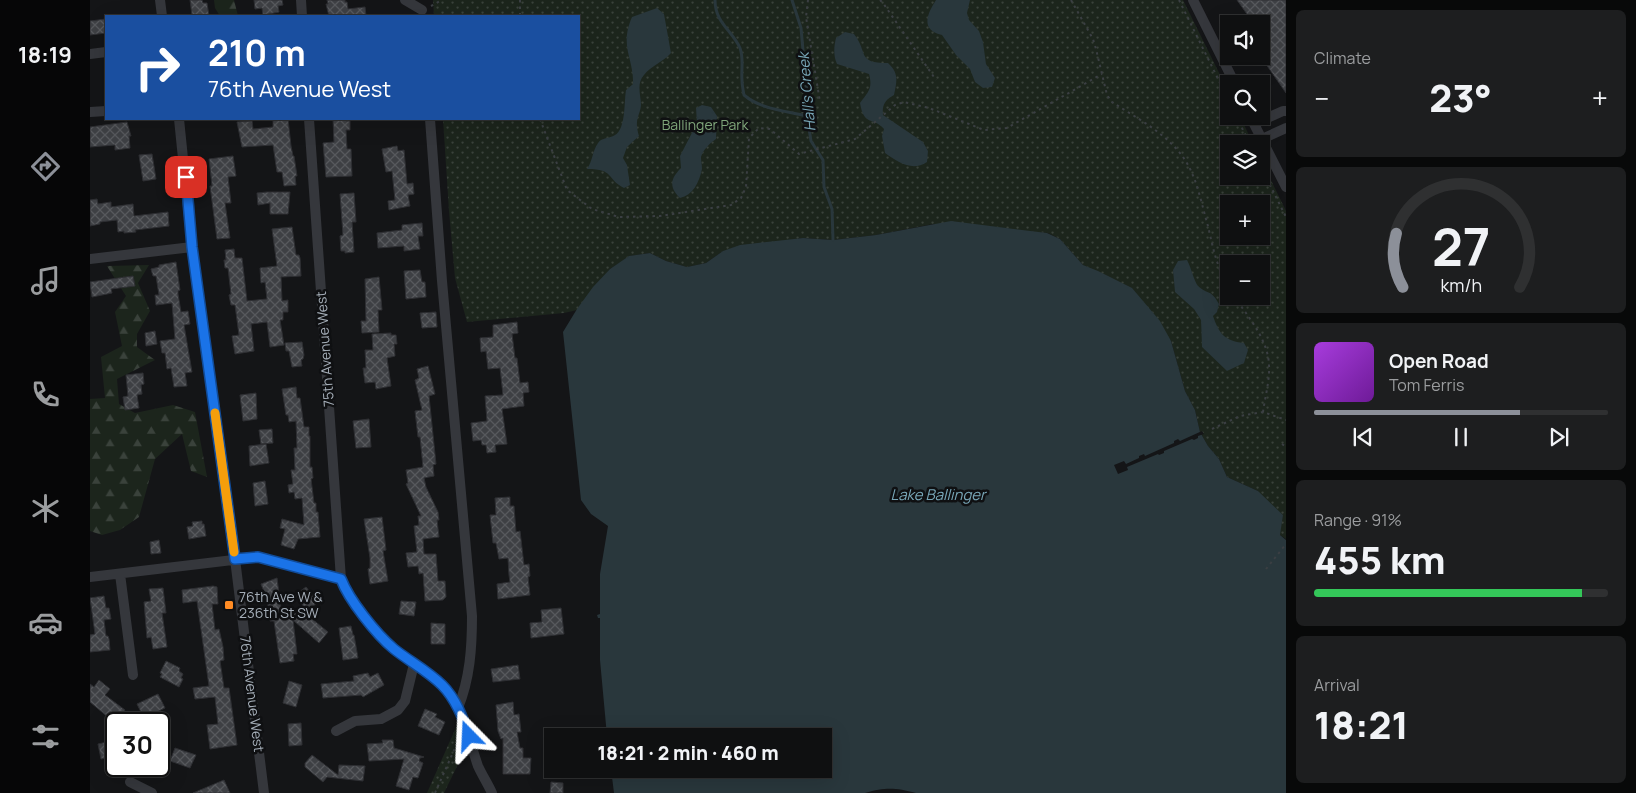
<!DOCTYPE html>
<html lang="en">
<head>
<meta charset="utf-8">
<style>
  :root { --surface:#0f1011; --page:#1d1e1f; --text:#f1f3f6; --muted:#9b9d9f; --line:#2f3031; --accent:#8c9099 }
  body { margin:0; font-family:Manrope,sans-serif; background:var(--page); color:var(--text); height:100vh; display:flex; flex-direction:column; font-size:19px; white-space:nowrap }
  * { box-sizing:border-box; margin:0 }
  p { font-size:16px; color:var(--muted) }
  .icon { flex:none; width:28px; height:28px; fill:none; stroke:currentColor; stroke-width:2; stroke-linecap:round; stroke-linejoin:round }
  .map { position:relative; flex:1; overflow:hidden }
  .drawer { display:flex; flex-direction:column; gap:10px; padding:10px; background:#080909; width:350px }
  .drawer>* { flex:none }
  .guide { position:absolute; left:15px; top:15px; width:475px; height:105px; border-radius:0px; box-shadow:0 5px 20px #0002,0 0 0 1px var(--line); background:#1a4fa0; color:#fff; overflow:hidden }
  .tools { position:absolute; left:1130px; top:15px; display:grid; gap:10px }
  .tools a { display:grid; place-items:center; width:50px; height:50px; border-radius:0px; background:var(--surface); box-shadow:0 5px 20px #0002,0 0 0 1px var(--line); font-size:25px }
  .speed { position:absolute; left:15px; top:712px; display:flex; gap:10px; font-size:25px; font-weight:700; text-align:center }
  .speed>* { display:grid; place-content:center; width:65px; height:65px; border-radius:50%; background:var(--surface); box-shadow:0 5px 20px #0002,0 0 0 1px var(--line); line-height:1 }
  .speed .limit { border:2px solid #111; border-radius:8px; background:#fff; color:#111 }
  .pin { position:absolute; display:grid; place-items:center; width:42px; height:42px; color:#fff; margin:-21px; border-radius:10px; box-shadow:0 2px 8px #0006 }
  .me { position:absolute; width:55px; margin:-28px; rotate:339deg; stroke-linejoin:round; filter:drop-shadow(0 0 4px #0008) }
  .turn { display:flex; align-items:center; gap:18px; height:105px; padding:0 20px; font-size:22px }
  .turn .icon { width:65px; height:65px; stroke-width:2.5 }
  .turn b { display:block; font-size:35px; line-height:42px }
  .big { font-size:38px; font-weight:800; line-height:1.1 }
  .drawer .widget { flex:1; display:flex; flex-direction:column; justify-content:center; gap:8px; min-width:0; padding:0 18px; border-radius:8px; background:var(--page) }
  .drawer .dial { align-items:center; gap:0 }
  .dial svg { height:130px; overflow:visible; fill:none; stroke:var(--line); stroke-width:7; stroke-linecap:round; text-anchor:middle }
  .dial text { fill:var(--text); stroke:none }
  .song { display:flex; align-items:center; gap:15px }
  .cover { width:60px; height:60px; border-radius:8px; background:linear-gradient(135deg,hsl(280 70% 55%),hsl(280 70% 35%)) }
  .played { height:5px; border-radius:2px; background:linear-gradient(90deg,var(--accent) 70%,var(--line) 70%) }
  .keys { display:flex; justify-content:space-around; direction:ltr }
  .heat { display:flex; justify-content:space-between; align-items:center; font-size:28px; direction:ltr }
  .charge { height:8px; border-radius:4px; background:linear-gradient(90deg,#34c759 91%,var(--line) 0) }
  .trip { position:absolute; left:454px; top:728px; width:288px; height:50px; border-radius:0px; background:var(--surface); box-shadow:0 5px 20px #0002,0 0 0 1px var(--line); font-weight:800; line-height:50px; text-align:center }
  main { display:flex; flex:1; min-height:0 }
  .tabs { display:flex; flex-direction:column; width:90px; justify-content:space-around; align-items:center; background:#060607; color:var(--muted) }
  .tabs .icon { width:35px; height:35px }
  .tabs .on { color:var(--accent) }
  .tabs b { font-size:22px; color:var(--text) }
  .map>svg:first-child { display:block }
</style>
</head>
<body>
<main>
<nav class="tabs">
<b>18:19</b>
<svg class="icon on" aria-label="directions" viewBox="0 0 24 24"><path d="M12 3l9 9-9 9-9-9zM9 14v-3h6M13 9l2 2-2 2"/></svg>
<svg class="icon" aria-label="music" viewBox="0 0 24 24"><path d="M9 18V5l10-2v13"/><circle cx="6" cy="18" r="3"/><circle cx="16" cy="16" r="3"/></svg>
<svg class="icon" aria-label="phone" viewBox="0 0 24 24"><path d="M5 4h4l2 5-3 2q2 4 5 5l2-3 5 2v4C11 20 4 13 5 4z"/></svg>
<svg class="icon" aria-label="climate" viewBox="0 0 24 24"><path d="M12 3v18M4 7l16 10M4 17L20 7"/></svg>
<svg class="icon" aria-label="car" viewBox="0 0 24 24"><path d="M5 17H2v-5l4-1 3-4h7l3 4 3 1v5h-3M9 17h6M6 11h13"/><circle cx="7" cy="17" r="2"/><circle cx="17" cy="17" r="2"/></svg>
<svg class="icon" aria-label="filters" viewBox="0 0 24 24"><path d="M4 7h16M4 17h16"/><circle cx="9" cy="7" r="2"/><circle cx="15" cy="17" r="2"/></svg>
</nav>
<div class="map">
<svg width="1196" height="793" viewBox="0 0 1196 793">
  <defs>
    <pattern id="forest-firs" width="22" height="20" patternUnits="userSpaceOnUse" patternTransform="scale(1.25)"><rect width="22" height="20" fill="#1c251c"/><path d="M5 1l3.5 6h-7zM16 11l3.5 6h-7z" fill="#3a423b"/></pattern>
    <pattern id="park-dots" width="8" height="8" patternUnits="userSpaceOnUse" patternTransform="scale(1.25)"><rect width="8" height="8" fill="#1c251c"/><path d="M2 2h.1M6 6h.1" fill="none" stroke="#3a423b" stroke-width="1.8" stroke-linecap="round"/></pattern>
    <pattern id="building-cross-hatch" width="8" height="8" patternUnits="userSpaceOnUse" patternTransform="scale(1.25)"><rect width="8" height="8" fill="#3e4044"/><path d="M0 0l8 8M0 8l8-8" fill="none" stroke="#57595d"/></pattern>
  </defs>
  <rect width="100%" height="100%" fill="#141517"/>
  <path fill="url(#forest-firs)" d="M124,0H144L148,16H130L125,8Z
    M59,265L48,283L60,311L47,334V347L65,360L27,379L29,404L45,413L83,405L105,412L117,477L101,471L92,434L65,459L49,517L30,530L12,535L0,531V399L15,398L11,357L32,346L25,312L36,296L17,266Z"/>
  <path fill="url(#park-dots)" fill-rule="evenodd" d="M343,0H1093L1139,93V116H1150L1163,144H1139V176H1171V160L1196,211V539L1190,535L1168,491L1137,477L1129,459L1118,446L1110,432L1105,410L1095,391L1081,341L1022,279L993,265L970,239L958,233L843,224L786,235L743,240L713,238L633,251L616,263L597,267L576,261L560,253L540,256L520,269L487,310L474,313L377,322L365,278L359,211L353,119H489V16H344ZM1139,204H1171V236H1139ZM1139,264H1171V296H1139Z
    M367,725L375,750L354,793H337Z"/>
  <path fill="#29373c" d="M846,0H880L877,13L879,20L889,31L893,42L896,64L905,78L902,87L893,88L885,82L880,69L866,55L852,35C830,30 837,14 846,0Z
    M567,8L574,14L581,53C573,62 561,66 554,75C546,84 551,95 551,105C551,109 549,113 548,117C546,123 547,129 549,136L537,147L533,158L537,165L540,185L534,188C516,179 525,169 497,169C503,160 502,152 508,143C512,137 519,139 525,135C536,129 534,101 536,90L543,84C544,58 529,47 542,17Z
    M755,32L764,34C779,53 766,63 798,63C809,73 807,81 804,95C795,100 792,105 793,115L833,142L838,151L837,162C822,172 808,162 795,153L792,136L794,129C782,116 774,127 770,103C778,92 783,89 779,74L747,64C743,55 744,46 746,38Z
    M612,105L621,107L627,116L626,139C620,143 613,150 611,157C611,161 612,165 612,169C609,183 603,195 590,198C579,187 580,179 591,168L590,156L607,123L606,108Z
    M861,221L957,233L970,239L993,265L1008,271L1042,288L1070,321L1081,341L1095,391L1105,410L1110,432L1118,446L1129,459L1137,477L1168,491L1193,515L1190,535L1196,540V793H826C806,788 796,787 775,793H524L521,769H732V736H517L510,660V618H508L507,615L510,614V574L518,526L501,514L491,500L473,332L487,309L503,287L520,269L539,256L560,253L576,261L597,267L616,263L633,251L650,245L713,238L743,240L786,235Z
    M1097,260C1101,267 1104,281 1108,286C1118,295 1121,289 1129,304L1127,312L1123,316C1129,333 1134,341 1154,343L1158,350L1154,363L1137,371L1112,347L1111,320L1104,309L1085,292L1083,270L1088,261Z"/>
  <path fill="#141517" d="M1112,431L1114,434L1108,436V438L1104,440L1102,439L1074,451V453L1069,455L1068,454L1037,467L1038,470L1028,474L1024,465L1034,461L1036,464L1049,458V456L1054,454L1055,456L1084,443V441L1088,439L1090,441Z"/>
  <g fill="none" stroke-linecap="round" stroke-linejoin="round">
    <path stroke="#29373c" stroke-width="3" d="M625,0C625,23 642,30 650,48C654,59 651,69 652,80C652,85 653,90 654,95C670,109 696,111 716,116
      M702,0L711,28L717,95V116L721,141L733,160L734,187L742,209L743,240"/>
  </g>
  <path fill="url(#building-cross-hatch)" stroke="#2e2f33" d="M100,0H112L113,3H117L119,16L102,15Z
    M164,0H192L193,5L188,6L189,12L173,15L172,8L165,9Z
    M237,0H255V2H257L258,9L275,7L276,16H239L236,4H238Z
    M1147,0H1196V93L1171,57L1177,52L1171,44V24H1164Z
    M16,19V33L0,35V21Z
    M183,119H198L201,146L203,156H204L207,176H205L206,185L194,186L192,172H187L183,145L152,147L147,122L162,121L163,129L183,127Z
    M243,119H256V121H260V130H256L257,149H261L262,176L236,177L233,143L244,142Z
    M37,122L41,136H39L40,148L25,150V145L0,147V127Z
    M307,146L308,151L314,150L317,184L323,183L324,194L318,195L320,206L299,210L298,201L305,200L302,171L296,172L292,149Z
    M62,154L66,179L53,181L49,155Z
    M143,156L146,176L138,177L141,203H135L140,238L127,239L120,186H122L119,159Z
    M177,192H200L198,214H180V203L168,205L167,193Z
    M264,193L266,222H262L264,252L255,253V251H251L250,236L253,235L250,194Z
    M7,199L8,204L21,202V207L43,204L44,216L78,212L79,226L45,230L46,232L34,233V231L28,232L27,220L10,222V224L0,226V200Z
    M332,223L333,236H328L330,249L314,251V246L288,248L287,233L312,230V225Z
    M202,227L206,255H209L210,258L211,276L191,277L192,301L198,300V312H193V320H190L194,345L180,347L177,322L161,324L164,351L145,354L142,336L149,335L145,305H141L139,295L141,294L138,268H135L134,260H136L135,250L144,249L145,258H152L157,301L177,299L175,282L171,283L170,268L187,266L182,229Z
    M86,262L90,290L88,291V294L91,312L98,311L100,324L94,325L102,372L95,373L97,386L84,387L81,368L77,369L75,353H72L70,341L85,339L82,303L66,305L65,295H69L66,276H63L61,269L69,267V265Z
    M330,270L332,282H335L336,297L316,299L314,271Z
    M43,276L45,286L21,289L22,293L2,297L0,282Z
    M289,277L292,310H288L289,332L272,333L271,321H276L275,279Z
    M346,312L347,327L332,328L330,313Z
    M427,322L428,333L422,334L425,358H427L430,383L438,382L439,392L433,393L434,406L412,409L417,444L405,445L406,452L397,453L396,445H392L391,440L383,441L381,423L397,421L395,396L413,395L410,368L398,369L396,351L391,352L390,338L403,337V325Z
    M65,331L67,344L56,346L55,333Z
    M301,333V335H306L307,344H304L305,356L297,358L301,386L286,389L285,382L275,383L273,368H276L275,350H283L282,334Z
    M212,342L214,355L213,359L211,360L212,366L202,367L199,351H196L195,343Z
    M338,366L345,394L339,396L346,464L343,465L344,476L334,478L336,487L348,512L349,520H347L349,537L333,539L334,554H346L348,581H355L356,597L353,600L335,601L333,573L329,574L328,566L318,567L316,553L327,552L324,526L329,525L328,516H331L316,484L318,483L316,470L333,467L330,437H328L325,411L332,410L325,380L329,378L327,369Z
    M53,373L54,384L51,385L52,394L47,395L49,408L35,410L33,397L38,396L36,375Z
    M206,387L207,398H210L214,427H219V436H220V467H222L223,478L221,479L224,503H226V512H228L230,537L208,539L204,549L191,545L195,529L190,528L192,519L214,525L212,498L205,499L204,492L199,493L198,485L203,484L201,470H205L204,448H207L206,421L199,422L198,415H196L192,389Z
    M166,393L167,419L153,421L150,395Z
    M279,419L281,447L266,448L263,421Z
    M182,429L183,443L171,444L169,430Z
    M176,444L179,463L160,466L159,446Z
    M175,481L178,504L165,506L163,483Z
    M420,497V506H424L426,532L430,531L434,565L439,564L440,576L438,577L440,595L408,599L407,584L420,582L419,575L418,558L409,559L406,543H403L400,515H406L405,498Z
    M292,517L296,550L293,551L298,581L280,584L278,569L280,568V558L274,519Z
    M112,521V524H114L116,536L99,539L97,527L103,526L102,522Z
    M69,540L71,553L61,554L60,542Z
    M187,578L192,617L202,616L210,609L238,632L229,643L203,620L207,654H203L204,661L190,663L184,621H180V619L177,599L171,584Z
    M123,586L127,587L128,604H122L125,630L129,629L133,647L134,660L130,661L134,688H139L147,745L120,749L117,725L128,724L125,697L105,699L103,688L119,686L107,601L93,603L92,590Z
    M216,587L228,602L217,611L205,595Z
    M73,588L76,613H72L77,647L63,649L61,637L57,638L54,602L61,601L59,589Z
    M14,596L16,608H19L21,619L14,620L16,636H18L19,639L20,650L0,652V635L5,634L0,598Z
    M311,601L326,602L324,616L309,614Z
    M471,608L474,634L441,638L440,623L452,622L451,610Z
    M341,623L355,624V644H341Z
    M261,626L263,635H264L268,658L253,660L249,628Z
    M76,661L90,668L89,671L93,674L91,678L93,679L89,687L70,677L72,674L70,673Z
    M428,665L430,679L403,682L401,669Z
    M278,673L280,677L288,673L294,685L273,697L271,695L233,698L231,684L264,681L263,676Z
    M9,680L20,689L15,695L35,710L25,723L0,702V684L4,687Z
    M199,681L212,685L206,707L193,703Z
    M68,694L75,708L60,715L59,711L52,714L47,704Z
    M423,702L424,715L429,714L431,732H427L430,748H433V758H441L440,774H413V738L411,739L408,731L406,705Z
    M335,709L347,714L345,717L355,722L349,735L328,726Z
    M211,723L212,745L199,746L198,724Z
    M26,740V756L11,759L8,744Z
    M292,740H303L304,748L334,757L330,758L329,761L333,763L328,778L323,777L319,790L306,786L314,759L279,761L277,744L293,743Z
    M85,748L106,755L100,768L80,761Z
    M222,755L248,775L249,765L275,766L273,781L237,777L233,782L215,767V763Z
    M134,780L140,793H103Z
    M461,782L473,783V793H460Z"/>
  <g fill="none" stroke-linecap="round" stroke-linejoin="round">
    <path stroke="#3b3f43" stroke-width="2" stroke-dasharray="2.5 4" stroke-linecap="butt" d="M430,0V16
      M718,0L716,17L730,102
      M790,0L793,3L846,80
      M981,0L1003,39L1006,49L1017,95L1022,102C1048,119 1082,136 1098,165C1108,183 1112,206 1118,226C1123,248 1127,269 1139,287
      M1089,0L1139,101
      M341,6L352,0
      M1146,116L1160,144
      M450,119L477,190L502,209L529,217L570,216L641,205L651,198L656,187L659,138L669,128L680,129L709,154L765,139L805,105L814,102L839,108L894,130L917,128L1012,74
      M1171,167L1196,217
      M1144,296C1158,317 1178,339 1179,365C1180,380 1175,397 1173,412
      M1122,429L1150,416L1173,412L1196,420
      M1192,444L1196,447
      M1176,569L1196,544
      M345,793L369,739"/>
    <path stroke="#35373c" stroke-width="10" d="M70,0L72,16
      M211,0L212,16
      M315,0L332,10
      M1103,0L1145,84
      M0,54L16,52
      M0,112L16,111
      M1160,116L1196,187
      M89,119L102,247L145,559L174,793
      M219,119L251,579
      M340,119L352,281L382,616C382,648 380,678 368,708
      M1164,124L1193,111H1196
      M1172,139L1196,128
      M0,259L102,247
      M30,574L43,675
      M0,577L168,557L251,579C259,599 287,635 304,649C319,661 339,671 353,686C374,708 378,738 388,766C392,775 398,784 402,793
      M246,731L265,721L291,719L308,710L315,701L324,664
      M40,782L62,793"/>
  </g>
  <g fill="none" stroke-linecap="round" stroke-linejoin="round">
    <g stroke="#114b97" stroke-width="12">
      <path id="route" d="M96,177L102,247L145,559L168,557L251,579C259,600 286,634 304,649C319,661 338,671 352,685C366,699 373,718 379,736"/>
    </g>
    <use href="#route" stroke="#1a73e8" stroke-width="9"/>
    <path stroke="#f59e0b" stroke-width="9" d="M125,413L144,552"/>
  </g>
  <rect fill="#ff8c24" stroke="#0f1012" stroke-width="2" x="134" y="600" width="10" height="10" rx="2.5"/>
  <g text-anchor="middle" stroke-width="5" stroke-linejoin="round" paint-order="stroke">
    <g font-size="14" fill="#7fa57a" stroke="#0f1012">
      <text x="615" y="130">Ballinger Park</text>
    </g>
    <g font-size="14" fill="#a5aeb8" stroke="#0f1012">
      <text transform="translate(235 349) rotate(-94)" y="5">75th Avenue West</text>
      <text transform="translate(162 694) rotate(83)" y="5">76th Avenue West</text>
    </g>
    <g font-size="14" fill="#a5aeb8" stroke="#0f1012" text-anchor="start">
      <text x="149" y="602">76th Ave W &amp;<tspan x="149" dy="16">236th St SW</tspan></text>
    </g>
    <g font-size="15" font-style="italic" fill="#78a6b7" stroke="#0f1012">
      <text transform="translate(717 92) rotate(-95)" y="5">Hall's Creek</text>
      <text x="848" y="500">Lake Ballinger</text>
    </g>
  </g>
</svg>
<div class="tools">
<a><svg class="icon" aria-label="sound" viewBox="0 0 24 24"><path d="M4 9h4l5-4v14l-5-4H4zM17 9q2 3 0 6"/></svg></a>
<a><svg class="icon" aria-label="search" viewBox="0 0 24 24"><circle cx="10" cy="10" r="6"/><path d="M15 15l6 6"/></svg></a>
<a><svg class="icon" aria-label="layers" viewBox="0 0 24 24"><path d="M12 4l9 5-9 5-9-5zM3 14l9 5 9-5"/></svg></a>
<a>+</a>
<a>−</a>
</div>
<div class="speed"><div class="limit">30</div></div>
<div class="pin" style="left:96px;top:177px;background:#d93025"><svg class="icon" aria-label="arrive" viewBox="0 0 24 24"><path d="M6 21V4h12l-3 4 3 4H6"/></svg></div>
<svg class="me" style="left:379px;top:736px" viewBox="-20 -20 40 40"><path d="M0-17L14 15 0 8-14 15z" fill="#1a73e8" stroke="#fff" stroke-width="4"/></svg>
<div class="trip">18:21 · 2 min · 460 m</div>
<div class="guide">
<div class="turn"><svg class="icon" aria-label="right" viewBox="0 0 24 24"><path d="M7 20v-9h11M14 6l5 5-5 5"/></svg><div><b>210 m</b>76th Avenue West</div></div>
</div>
</div>
<section class="drawer">
<div class="widget"><p>Climate</p>
<div class="heat"><a>−</a><b class="big">23°</b><a>+</a></div>
</div>
<div class="widget dial"><svg viewBox="0 0 100 80">
<path d="M14 69A42 42 0 1 1 86 69"/>
<path d="M14 69A42 42 0 0 1 10 36" stroke="#8c9099"/>
<text x="50" y="56" font-size="32" font-weight="700">27</text>
<text x="50" y="72" font-size="11">km/h</text>
</svg></div>
<div class="widget">
<div class="song"><i class="cover"></i><div><b>Open Road</b><p>Tom Ferris</p></div></div>
<div class="played"></div>
<div class="keys"><svg class="icon" aria-label="previous" viewBox="0 0 24 24"><path d="M18 5L8 12l10 7zM5 5v14"/></svg><svg class="icon" aria-label="pause" viewBox="0 0 24 24"><path d="M8 5v14M16 5v14"/></svg><svg class="icon" aria-label="next" viewBox="0 0 24 24"><path d="M6 5l10 7-10 7zM19 5v14"/></svg></div>
</div>
<div class="widget"><p>Range · 91%</p><b class="big">455 km</b><div class="charge"></div></div>
<div class="widget"><p>Arrival</p><b class="big">18:21</b></div>
</section>
</main>
</body>
</html>
